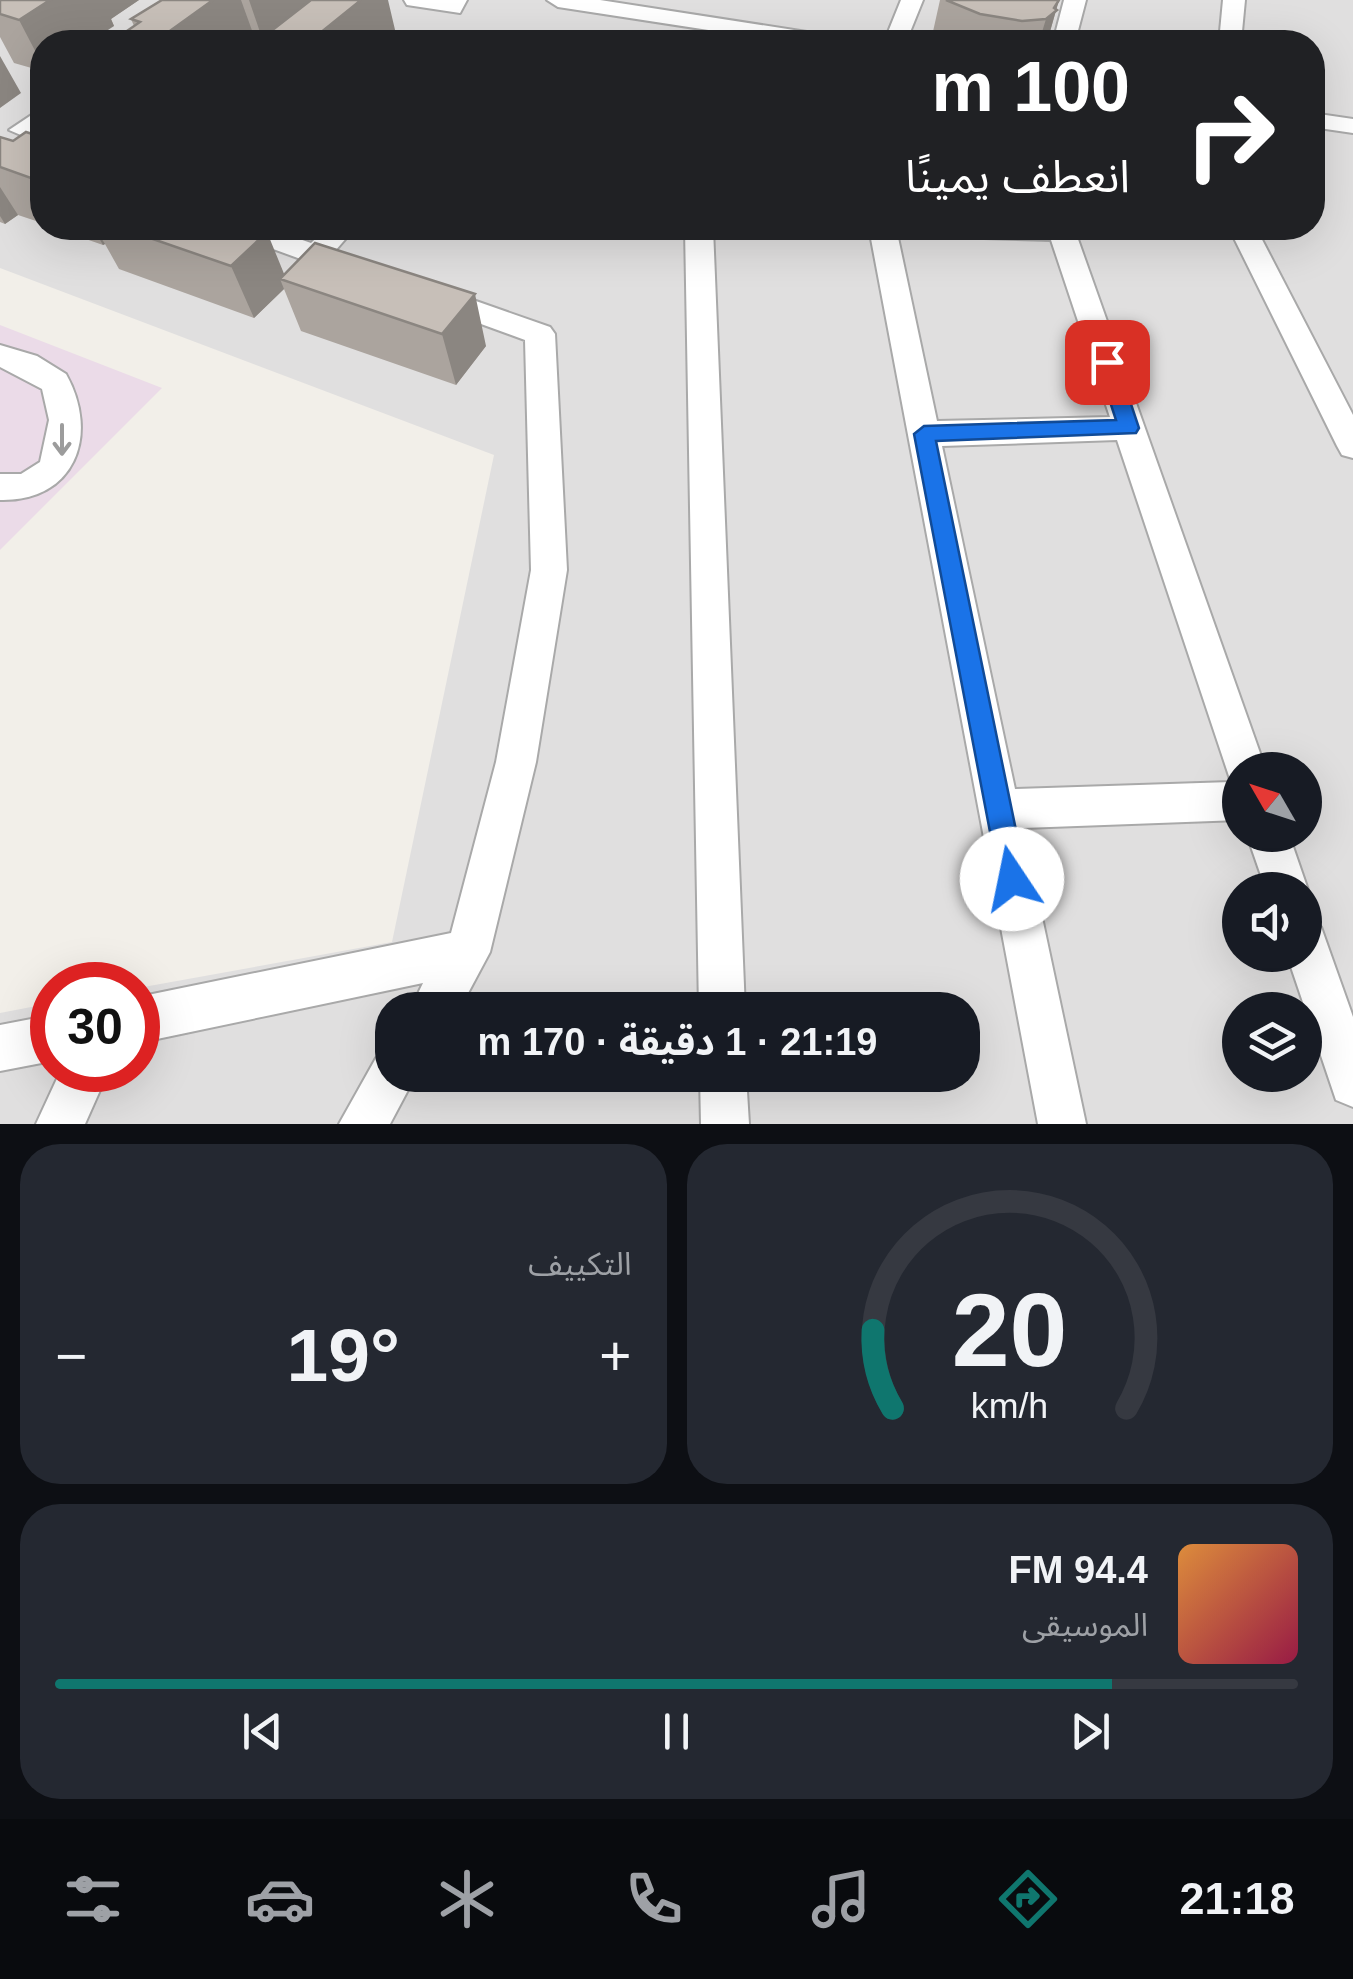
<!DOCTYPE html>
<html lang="ar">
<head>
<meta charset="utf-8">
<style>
  :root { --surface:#171b24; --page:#242831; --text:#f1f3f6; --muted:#9ea1a6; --line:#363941; --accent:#0f766e }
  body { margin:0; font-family:Helvetica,"Noto Sans Arabic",sans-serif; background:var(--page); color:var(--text); direction:rtl; height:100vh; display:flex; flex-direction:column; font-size:38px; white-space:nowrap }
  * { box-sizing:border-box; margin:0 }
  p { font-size:32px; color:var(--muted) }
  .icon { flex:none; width:55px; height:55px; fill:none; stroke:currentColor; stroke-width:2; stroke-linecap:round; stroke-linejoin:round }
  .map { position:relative; height:1124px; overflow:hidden; direction:ltr }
  .panel { display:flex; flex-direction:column; gap:20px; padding:20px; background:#0d0f14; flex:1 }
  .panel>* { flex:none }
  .hud { position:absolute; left:30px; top:30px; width:1295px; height:210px; border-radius:40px; box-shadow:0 10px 40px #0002; direction:rtl; background:#202124; color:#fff; overflow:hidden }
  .needle { width:65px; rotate:309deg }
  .tools { position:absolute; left:1222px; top:752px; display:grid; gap:20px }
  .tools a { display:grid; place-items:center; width:100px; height:100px; border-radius:50%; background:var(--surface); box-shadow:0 10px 40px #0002; font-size:50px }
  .speed { position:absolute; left:30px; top:962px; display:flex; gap:20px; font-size:50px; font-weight:700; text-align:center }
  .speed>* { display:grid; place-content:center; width:130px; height:130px; border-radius:50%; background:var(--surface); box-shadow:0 10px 40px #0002; line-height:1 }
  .speed .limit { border:15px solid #d22; background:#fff; color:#111 }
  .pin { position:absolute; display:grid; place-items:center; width:85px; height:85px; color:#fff; margin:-42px; border-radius:20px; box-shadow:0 5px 15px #0006 }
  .me { position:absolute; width:110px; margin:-55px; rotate:349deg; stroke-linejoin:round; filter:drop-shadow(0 0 8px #0008) }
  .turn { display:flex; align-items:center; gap:35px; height:210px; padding:0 30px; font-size:45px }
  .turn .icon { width:130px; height:130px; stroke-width:2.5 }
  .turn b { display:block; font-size:70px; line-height:85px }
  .big { font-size:75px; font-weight:700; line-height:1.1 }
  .panel .widget { flex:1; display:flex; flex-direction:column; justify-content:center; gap:15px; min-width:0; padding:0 35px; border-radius:40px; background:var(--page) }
  .panel .dial { align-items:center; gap:0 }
  .dial svg { height:260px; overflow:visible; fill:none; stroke:var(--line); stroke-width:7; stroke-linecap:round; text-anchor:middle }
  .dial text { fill:var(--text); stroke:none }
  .song { display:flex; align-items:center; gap:30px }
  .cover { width:120px; height:120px; border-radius:15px; background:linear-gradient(135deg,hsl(30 70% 55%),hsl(340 70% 35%)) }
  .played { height:10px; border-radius:5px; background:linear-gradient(90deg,var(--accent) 85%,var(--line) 85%) }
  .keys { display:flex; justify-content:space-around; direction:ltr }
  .heat { display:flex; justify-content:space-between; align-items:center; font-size:55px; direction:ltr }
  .panel .tiles { flex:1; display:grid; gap:20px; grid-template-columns:1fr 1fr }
  .widget:last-child { grid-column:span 2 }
  .trip { position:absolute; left:375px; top:992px; width:605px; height:100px; border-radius:40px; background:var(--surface); box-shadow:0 10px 40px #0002; font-weight:700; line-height:100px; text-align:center; direction:rtl }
  .dock { display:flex; height:160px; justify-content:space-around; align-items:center; background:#090b0e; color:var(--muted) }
  .dock .icon { width:70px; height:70px }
  .dock .active { color:var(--accent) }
  .dock b { font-size:45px; color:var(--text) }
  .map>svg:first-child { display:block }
</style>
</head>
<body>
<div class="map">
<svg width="1353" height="1124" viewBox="0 0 1353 1124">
  <rect width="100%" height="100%" fill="#f2efe9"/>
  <path fill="#e0dfdf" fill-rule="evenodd" d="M0,0H1353V1124H0V1013L52,1003V1070H138V988L392,942L494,455L0,268ZM42,42H1312V228H42ZM1240,770H1305V835H1240ZM1240,890H1305V955H1240ZM392,1010H962V1075H392ZM1240,1010H1305V1075H1240Z"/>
  <path fill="#ebdbe8" d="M0,325L162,388L0,550Z"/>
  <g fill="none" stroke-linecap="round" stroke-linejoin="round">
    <g stroke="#a9a9a9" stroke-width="4">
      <path id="minor" d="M404,0H467L460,13L407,5Z
        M547,0H600L826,35L837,42H786L558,7Z
        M901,0H923L906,42H884Z
        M1064,0H1086L1075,42H1053Z
        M1223,0H1245L1241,42H1219Z
        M42,108V144L9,130Z
        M1312,113L1353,119V133L1312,127Z
        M228,228H268L311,243L327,228H355L335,251L359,259L363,266L349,275L339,273L232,234Z
        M685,228H713L745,1010H699Z
        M869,228H896L937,421L1110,417L1051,240L949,237L935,228H1074L1266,770H1240V820L1023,828L1086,1124H1038ZM1117,440L1231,782L1015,789L942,446Z
        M1229,228H1256L1353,415V458L1342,455L1337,446Z
        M436,287L550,327L555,334L567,570L536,762L490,952L459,1010H410L423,983L138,1043V997L451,933L496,762L531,570L525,340L426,304L422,297L426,290Z
        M0,345L37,356L66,374C100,435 75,502 0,500V474H21L40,462L49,420L42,389L0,367Z
        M1247,835H1289L1308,890L1305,898V890H1266Z
        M1305,921L1321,927L1353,1017V1107L1336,1100L1287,955H1305Z
        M52,1015V1061L0,1071V1025Z
        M392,1052V1075H416L390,1124H339L376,1058Z
        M61,1070H109L85,1124H36Z
        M700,1075H746L749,1124H701Z"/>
    </g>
    <use href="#minor" fill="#fff" fill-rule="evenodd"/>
  </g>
  <path fill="#aba49e" d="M0,0H139L111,19L114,26L42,42V71L14,63L0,37Z
    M162,0H388L262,38L254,36L245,42H111L134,26L131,19Z
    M940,0H1059L1047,42H948L932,36Z
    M0,137L13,141L42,137V223L18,215L5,224L0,222Z
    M54,228H253L284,275L486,346L456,385L301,331L284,289L254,318L119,269L105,244L103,245Z"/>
  <path fill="#8b8681" d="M50,0H139L111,19L114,26L90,42H42V64L19,20Z
    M213,0H241L254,36L245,42H166L170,31Z
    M249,0H312L262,38Z
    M361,0H388L396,34L386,42H309Z
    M1059,0L1047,42H1039L1046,19Z
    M0,56L21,93L0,108Z
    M0,187L18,215L5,224L0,216Z
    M93,228H95L105,244L103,245Z
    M267,232L287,281L280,279L284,289L254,318L231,266Z
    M475,294L486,346L456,385L442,334Z"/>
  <path fill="#c7bfb8" stroke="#8b8681" stroke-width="2.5" d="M0,0H50L19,20L0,14Z
    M162,0H213L170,31L179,33L166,42H111L140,22L131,19Z
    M311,0H361L309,42H257Z
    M946,0H1059L1054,8L1057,10L1046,19L1022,21L980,14Z
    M390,31L432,42H377Z
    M26,132L42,137V182L0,167V137L13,141Z
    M121,228H253L267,232L231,266Z
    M315,243L475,294L442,334L280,279Z"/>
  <defs><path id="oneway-shaft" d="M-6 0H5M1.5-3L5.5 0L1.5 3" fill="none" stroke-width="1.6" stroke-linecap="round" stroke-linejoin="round" transform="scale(2.5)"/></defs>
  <use stroke="#9c9c9c" href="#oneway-shaft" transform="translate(62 440) rotate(90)"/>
  <path fill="#1a73e8" stroke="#114b97" stroke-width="2.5" d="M1107,355L1117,362L1139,428L1136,433L936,441L1026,879L1022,889L1012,893L1003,889L999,879L914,434L924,426L1116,420L1097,362Z"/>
</svg>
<div class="tools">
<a><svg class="needle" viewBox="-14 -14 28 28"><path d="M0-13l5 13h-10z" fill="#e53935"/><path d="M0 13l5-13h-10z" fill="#9ea1a6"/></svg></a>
<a><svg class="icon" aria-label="sound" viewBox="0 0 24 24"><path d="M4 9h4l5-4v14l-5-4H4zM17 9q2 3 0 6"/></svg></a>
<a><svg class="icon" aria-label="layers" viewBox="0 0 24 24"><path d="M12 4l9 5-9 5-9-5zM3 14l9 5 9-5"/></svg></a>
</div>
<div class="speed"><div class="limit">30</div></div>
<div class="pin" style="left:1107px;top:362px;background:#d93025"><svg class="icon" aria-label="arrive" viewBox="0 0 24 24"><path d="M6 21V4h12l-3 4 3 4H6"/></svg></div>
<svg class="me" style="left:1012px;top:879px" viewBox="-20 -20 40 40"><circle r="19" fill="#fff"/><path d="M0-13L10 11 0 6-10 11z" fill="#1a73e8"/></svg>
<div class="trip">21:19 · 1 دقيقة · 170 m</div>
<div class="hud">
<div class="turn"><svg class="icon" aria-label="right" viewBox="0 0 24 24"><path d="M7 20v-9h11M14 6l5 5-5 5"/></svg><div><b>100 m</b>انعطف يمينًا</div></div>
</div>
</div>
<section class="panel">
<div class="tiles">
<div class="widget dial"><svg viewBox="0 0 100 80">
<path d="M14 69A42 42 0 1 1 86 69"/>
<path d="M14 69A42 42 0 0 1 8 45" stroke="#0f766e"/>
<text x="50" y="56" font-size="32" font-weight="700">20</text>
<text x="50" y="72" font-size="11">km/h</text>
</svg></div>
<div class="widget"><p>التكييف</p>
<div class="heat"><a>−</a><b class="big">19°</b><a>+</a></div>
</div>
<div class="widget">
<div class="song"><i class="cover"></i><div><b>94.4 FM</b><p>الموسيقى</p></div></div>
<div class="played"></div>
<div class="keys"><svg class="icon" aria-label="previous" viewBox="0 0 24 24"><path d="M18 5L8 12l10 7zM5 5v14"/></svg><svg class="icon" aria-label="pause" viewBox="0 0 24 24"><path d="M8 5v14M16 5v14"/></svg><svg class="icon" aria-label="next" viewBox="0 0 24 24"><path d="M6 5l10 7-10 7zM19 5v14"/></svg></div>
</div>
</div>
</section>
<nav class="dock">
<b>21:18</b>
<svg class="icon active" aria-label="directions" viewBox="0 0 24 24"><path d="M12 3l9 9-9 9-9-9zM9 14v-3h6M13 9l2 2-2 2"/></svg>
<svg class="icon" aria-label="music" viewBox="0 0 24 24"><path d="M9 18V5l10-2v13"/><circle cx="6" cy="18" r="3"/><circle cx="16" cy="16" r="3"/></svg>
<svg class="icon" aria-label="phone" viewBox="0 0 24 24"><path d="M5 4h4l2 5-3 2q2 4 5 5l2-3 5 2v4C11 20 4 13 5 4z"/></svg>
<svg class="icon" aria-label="climate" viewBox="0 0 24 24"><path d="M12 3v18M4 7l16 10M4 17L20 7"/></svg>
<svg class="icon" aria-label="car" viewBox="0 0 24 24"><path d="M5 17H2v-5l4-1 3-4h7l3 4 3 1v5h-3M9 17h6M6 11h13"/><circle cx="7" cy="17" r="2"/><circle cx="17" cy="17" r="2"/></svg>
<svg class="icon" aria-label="filters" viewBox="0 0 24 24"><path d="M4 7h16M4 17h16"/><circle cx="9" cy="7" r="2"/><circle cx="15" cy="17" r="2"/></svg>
</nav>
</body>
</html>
